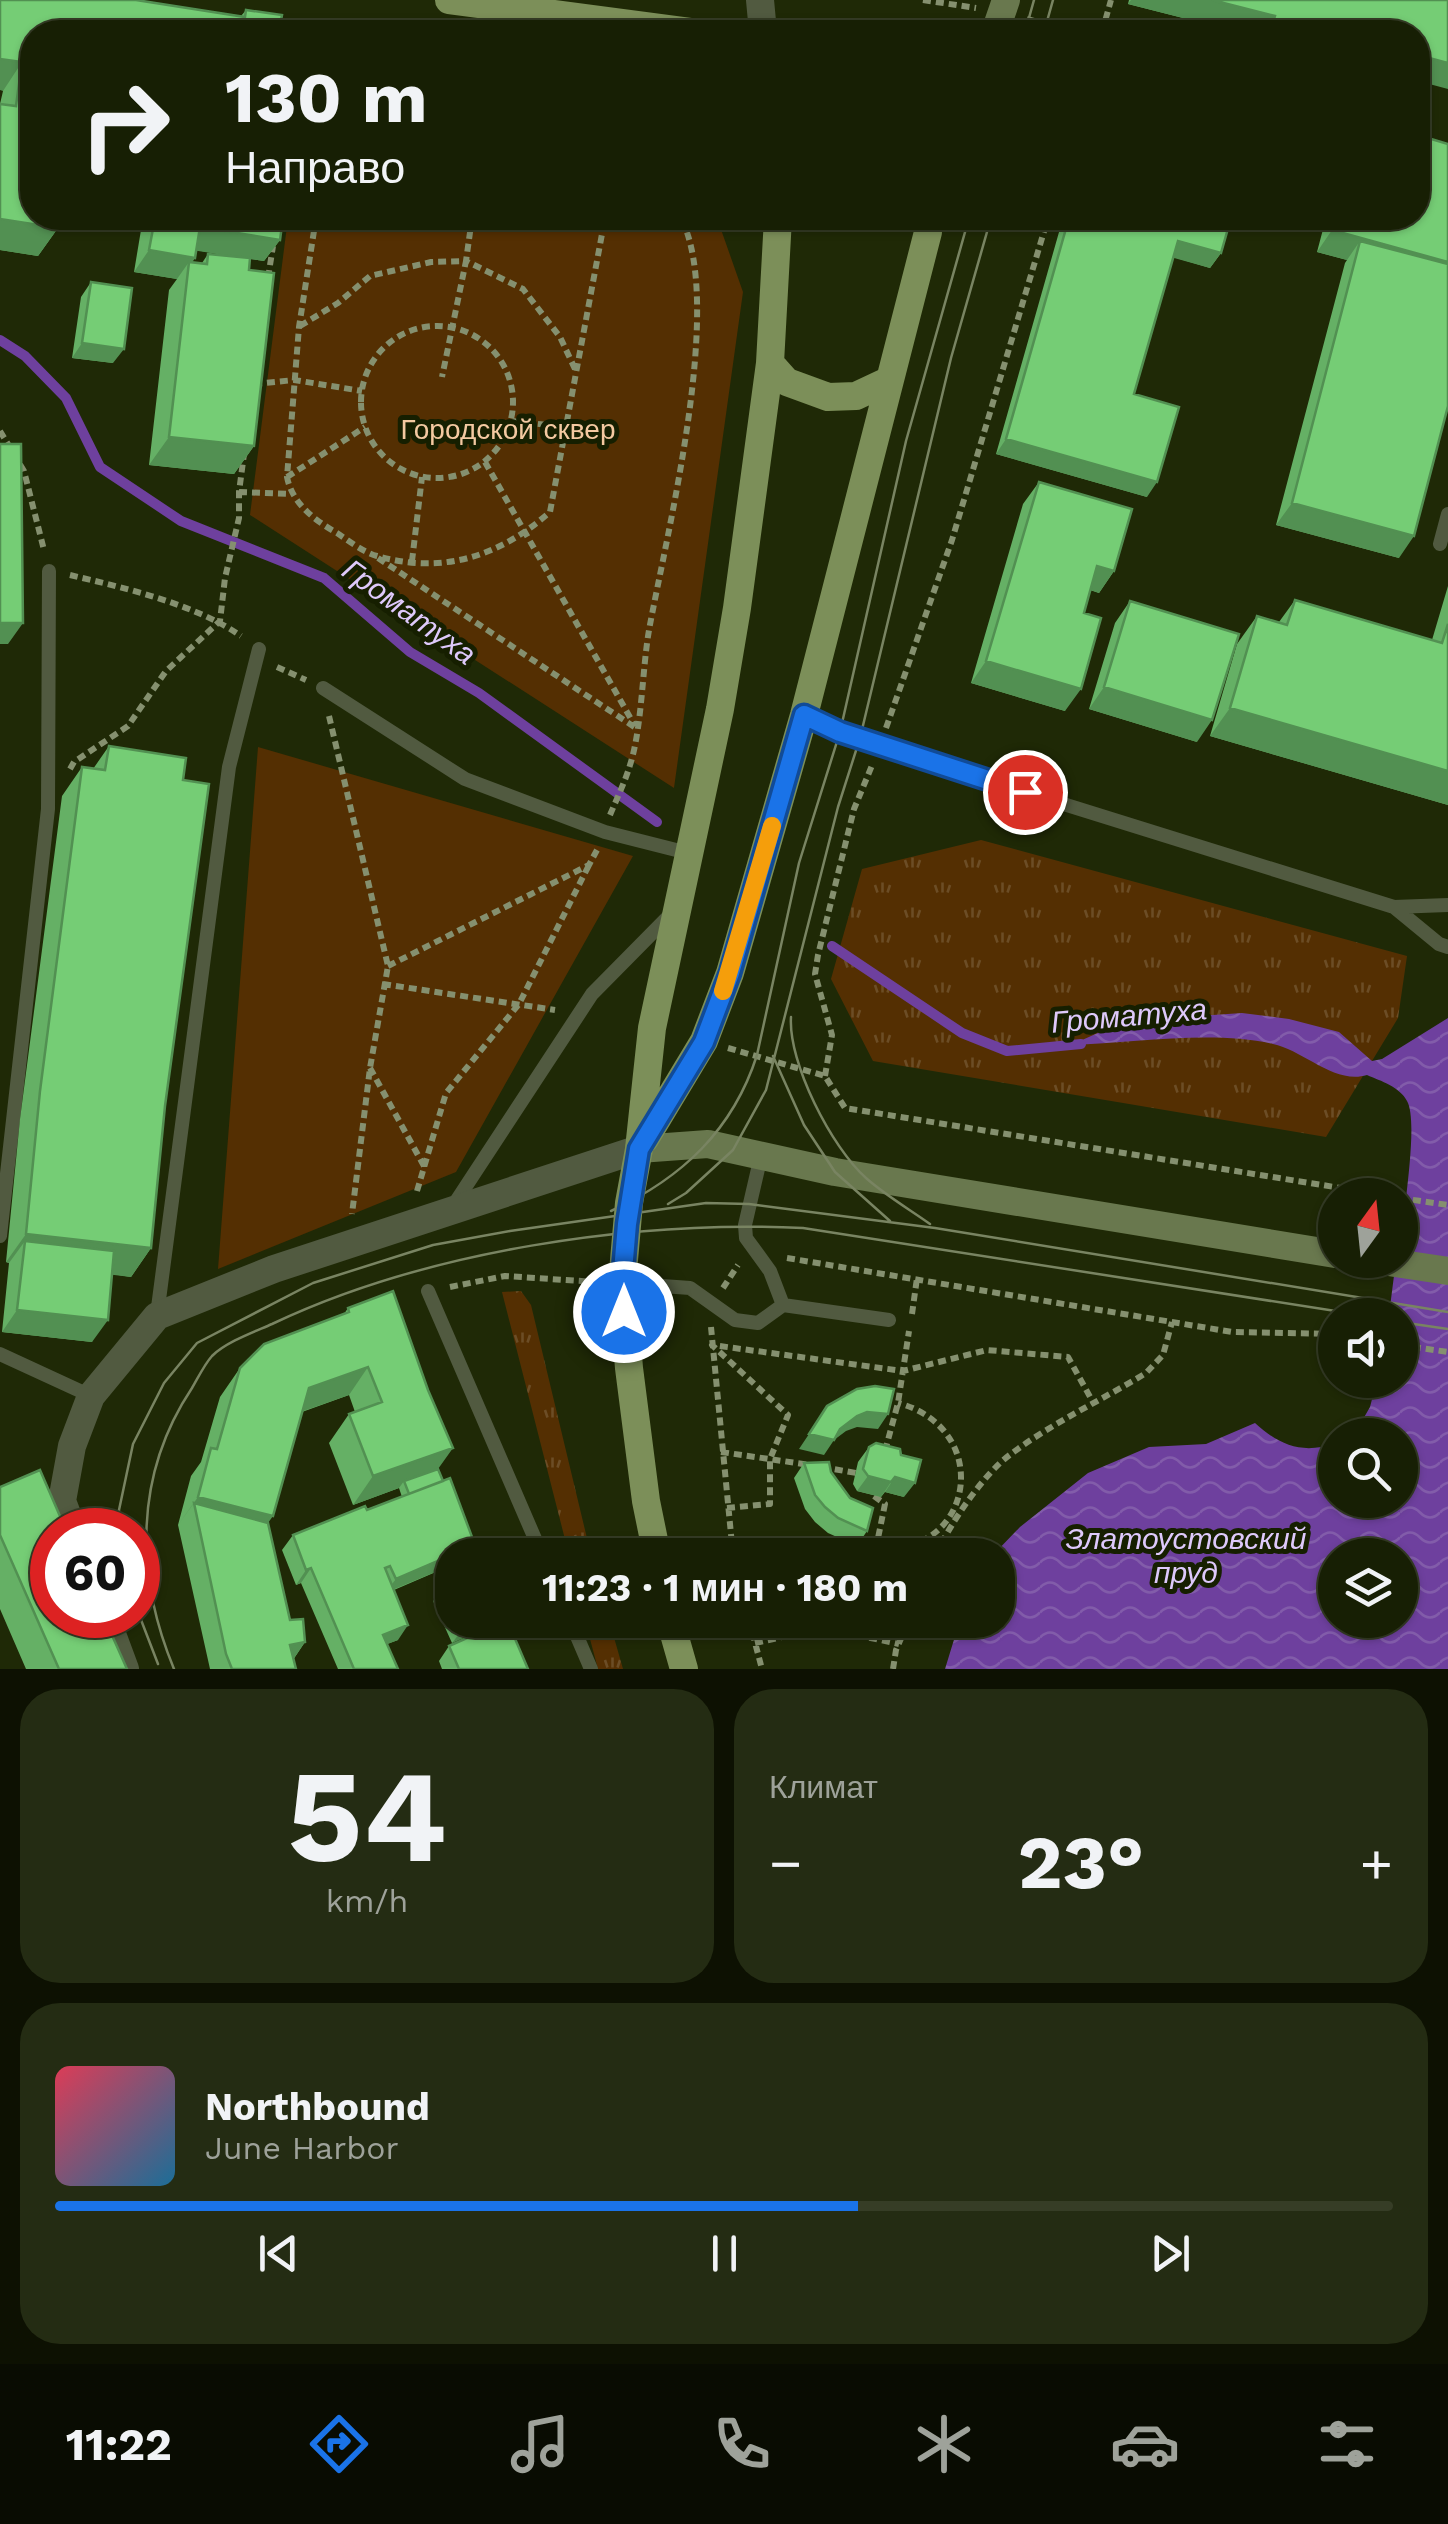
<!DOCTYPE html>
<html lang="ru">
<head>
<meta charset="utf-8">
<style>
  :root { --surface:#171f04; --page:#242c13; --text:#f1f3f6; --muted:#9ea29a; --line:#363d26; --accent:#1a73e8 }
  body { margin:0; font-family:"Work Sans",sans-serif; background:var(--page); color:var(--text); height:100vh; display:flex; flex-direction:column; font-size:38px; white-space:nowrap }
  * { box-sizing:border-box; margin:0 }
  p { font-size:32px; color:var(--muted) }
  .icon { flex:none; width:55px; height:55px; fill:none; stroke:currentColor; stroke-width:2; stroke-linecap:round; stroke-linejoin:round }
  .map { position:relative; height:1669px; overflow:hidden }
  .sheet { display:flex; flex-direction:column; gap:20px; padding:20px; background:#0d1102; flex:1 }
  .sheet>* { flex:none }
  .banner { position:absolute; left:20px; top:20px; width:1410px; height:210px; border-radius:40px; box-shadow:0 2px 8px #0004,0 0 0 2px var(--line); background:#171f04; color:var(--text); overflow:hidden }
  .needle { width:65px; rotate:15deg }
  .fabs { position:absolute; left:1318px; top:1178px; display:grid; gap:20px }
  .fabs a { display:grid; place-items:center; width:100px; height:100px; border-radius:50%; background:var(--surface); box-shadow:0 2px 8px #0004,0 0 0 2px var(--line); font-size:50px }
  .speed { position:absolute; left:30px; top:1508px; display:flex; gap:20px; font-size:50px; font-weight:700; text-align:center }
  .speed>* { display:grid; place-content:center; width:130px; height:130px; border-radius:50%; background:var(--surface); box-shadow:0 2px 8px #0004,0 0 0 2px var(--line); line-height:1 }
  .speed .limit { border:15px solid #d22; background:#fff; color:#111 }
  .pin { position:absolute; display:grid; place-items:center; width:85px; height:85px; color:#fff; margin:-42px; border:5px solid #fff; border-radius:50%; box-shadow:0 2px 10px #0007 }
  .me { position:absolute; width:110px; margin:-55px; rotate:0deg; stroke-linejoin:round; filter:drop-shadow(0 0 8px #0008) }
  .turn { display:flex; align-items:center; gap:35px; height:210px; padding:0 40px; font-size:45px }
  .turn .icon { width:130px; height:130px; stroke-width:2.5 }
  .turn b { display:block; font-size:70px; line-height:85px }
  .big { font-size:75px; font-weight:700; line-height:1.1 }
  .sheet .widget { flex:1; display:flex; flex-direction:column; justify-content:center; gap:15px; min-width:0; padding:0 35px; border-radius:40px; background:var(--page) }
  .sheet .dial { align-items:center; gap:0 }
  .dial b { font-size:130px; line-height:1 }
  .song { display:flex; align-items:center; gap:30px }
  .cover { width:120px; height:120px; border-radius:15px; background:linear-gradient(135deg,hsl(350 70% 55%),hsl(200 70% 35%)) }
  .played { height:10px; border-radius:5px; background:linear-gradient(90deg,var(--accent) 60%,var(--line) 60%) }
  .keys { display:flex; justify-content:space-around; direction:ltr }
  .heat { display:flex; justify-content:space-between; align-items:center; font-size:55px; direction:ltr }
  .sheet .tiles { flex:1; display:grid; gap:20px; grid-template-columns:1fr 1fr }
  .widget:last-child { grid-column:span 2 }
  .trip { position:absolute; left:435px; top:1538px; width:580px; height:100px; border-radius:40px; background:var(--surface); box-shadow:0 2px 8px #0004,0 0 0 2px var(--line); font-weight:700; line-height:100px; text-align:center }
  .menu { display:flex; height:160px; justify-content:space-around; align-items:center; background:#090c02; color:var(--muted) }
  .menu .icon { width:70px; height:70px }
  .menu .on { color:var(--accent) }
  .menu b { font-size:45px; color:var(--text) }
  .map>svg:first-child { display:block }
</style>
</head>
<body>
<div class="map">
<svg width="1448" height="1669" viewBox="0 0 1448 1669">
  <defs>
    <pattern id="grass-tufts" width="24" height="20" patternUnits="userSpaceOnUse" patternTransform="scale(2.5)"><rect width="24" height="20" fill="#542f02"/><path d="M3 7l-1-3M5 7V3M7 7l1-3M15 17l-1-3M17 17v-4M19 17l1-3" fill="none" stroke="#6c4d26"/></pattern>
    <pattern id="water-waves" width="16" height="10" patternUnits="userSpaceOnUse" patternTransform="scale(2.5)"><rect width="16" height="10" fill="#6e409e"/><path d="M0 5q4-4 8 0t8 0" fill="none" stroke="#825caa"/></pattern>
  </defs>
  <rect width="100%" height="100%" fill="#1f2906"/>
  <path fill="url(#grass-tufts)" d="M981,840L1407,956L1398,1018L1326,1137L873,1061L831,979L862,869Z
    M521,1291L531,1305L591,1555H569L502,1292Z
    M585,1620H609L623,1669H598Z"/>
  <path fill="#542f02" d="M288,218H717L743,292L674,788L250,515Z
    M258,747L633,856L456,1172L218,1269Z"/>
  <path fill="url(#water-waves)" fill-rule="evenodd" d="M1242,1013L1289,1019L1339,1032L1372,1061L1382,1059L1448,1018V1669H945L960,1620H998V1555H993L1020,1527L1088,1473L1149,1447L1206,1444L1255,1423C1279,1445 1303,1455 1335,1443V1500H1400V1435H1354L1370,1407L1377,1380H1400V1315H1389L1396,1260H1400C1400,1227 1420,1124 1407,1101C1400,1087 1381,1081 1367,1075C1335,1085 1303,1050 1273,1044C1212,1030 1134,1043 1071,1045L1109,1028L1155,1019ZM1335,1555H1400V1620H1335Z"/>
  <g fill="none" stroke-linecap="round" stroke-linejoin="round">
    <path stroke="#6e409e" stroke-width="10" d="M0,340L25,356L66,398L100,467L181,521L324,578L410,652L479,693L657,822
      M832,946L962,1033L1007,1051L1081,1044"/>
    <path stroke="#85906f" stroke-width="6" stroke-dasharray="8 5" stroke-linecap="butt" d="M923,0L976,8
      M1027,19L1075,32
      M1102,32L1111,0
      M316,218L299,327L287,477C292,503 314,520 337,533C349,541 363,552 377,556C443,575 500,556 550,512L605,218
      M472,218L466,261L523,289L560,337L575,369
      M268,278L273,246
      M300,326L338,303L370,276L431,262L466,261L442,377
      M361 402a76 76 0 1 1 152 0a76 76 0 1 1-152 0Z
      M254,384L294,380L362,391
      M512,421L566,427
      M0,431L24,471L44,550
      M485,462L635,726
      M287,477L365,427
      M239,492L290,494
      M378,558L636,728
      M412,561L422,477
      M70,575C125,588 195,604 241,636
      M277,667L306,680
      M329,716L388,966L370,1068L352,1214
      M886,728L952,540L1048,218
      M70,769L74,762L128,726L166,671L220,621L225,578L239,518V492L244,454
      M610,815C617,798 625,782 630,765C642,728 642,671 649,630C667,532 725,304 681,218
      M388,966L589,865L597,850
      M383,984L555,1010
      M728,1048L825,1076L845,1108L1384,1195
      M370,1068L424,1166
      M825,1076L832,1035L815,974L818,955L854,809L873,763
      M417,1191L446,1093L519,1004L589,865
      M1400,1198L1448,1205
      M787,1258L1232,1332L1335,1334
      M450,1287L505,1276L596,1282
      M723,1288L738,1265
      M912,1314L917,1278
      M711,1327L733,1555
      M1400,1345L1448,1352
      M885,1451L898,1403L909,1331
      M721,1452L810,1465
      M822,1467L856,1473
      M874,1496L885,1504L876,1548C974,1558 995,1429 898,1403
      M727,1508L770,1504V1459L788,1415L712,1345L903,1371L987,1350L1068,1357L1094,1404
      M936,1555C949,1525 984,1473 1011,1454C1052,1423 1102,1400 1146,1373L1163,1355L1172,1322
      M749,1620L762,1669
      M755,1643L823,1628L899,1644
      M893,1669L896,1650L909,1620"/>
    <path stroke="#515a40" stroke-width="14" d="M1440,544L1448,514
      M323,688L465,779L605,832L688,853
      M804,715L840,732L951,769L1394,907L1448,905
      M1394,907L1439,944L1448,947
      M761,1156L745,1225L746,1238L770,1271L783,1305
      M451,1209L592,994L670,915
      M0,1236L48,809L49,571
      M622,1283L690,1288L735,1320L758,1323L783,1305L889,1320
      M428,1291L542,1555
      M157,1315L229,767L259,649
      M0,1354L91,1396
      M570,1620L591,1669"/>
    <path stroke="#515a40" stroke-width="28" d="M73,1530L62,1501L72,1446L91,1396L157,1316L274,1269L639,1149
      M105,1615L125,1669"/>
    <path stroke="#515a40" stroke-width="28" d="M760,0L763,32"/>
    <path stroke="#69784e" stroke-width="28" d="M995,32L1006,0
      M639,1149L708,1144L835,1172L1335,1254
      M1375,1260L1448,1271"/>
    <path stroke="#7c8f59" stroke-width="28" d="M449,0L690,32
      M770,363L787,382L828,397L856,396L888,381
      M645,1139L704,1041L730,973L804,715L928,232L926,218
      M657,1555L646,1501L629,1368L622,1283L629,1203L639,1149L652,1028L720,709L737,608L770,363L778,218
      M670,1620L684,1669"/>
    <path stroke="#798462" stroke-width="2.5" d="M1025,32L1034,0
      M1044,32L1053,0
      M791,1017C788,1063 832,1148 866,1178C885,1195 909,1209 930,1224
      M773,1056L804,1125L835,1172L890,1221
      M668,1204L686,1193L733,1150L766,1090L838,807L860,738L951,358L991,218
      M611,1211C682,1178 733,1130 757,1055L799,863L840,732L906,441L969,218
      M1400,1322L1448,1329
      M121,1530L119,1510L133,1444L164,1383L197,1343L313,1283L433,1245L510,1231L706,1203L749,1204L935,1228L1448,1312
      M138,1612L158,1664
      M174,1669C135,1575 134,1475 192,1388C198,1378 204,1365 212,1356C226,1342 254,1332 272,1324C426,1251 633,1220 803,1228L1361,1315"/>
  </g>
  <path fill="#65b065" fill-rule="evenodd" d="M0,0L241,16L246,10L282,15L32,32L58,228L38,256L0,250V104L3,91Z
    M1129,0H1448L1418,32H1238L1128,4Z
    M143,218H283L280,240L264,261L250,259L249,270L254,446L234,474L149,465L169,290L177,279L134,272ZM196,250L234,257L208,254L202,263L192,262L195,258Z
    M1063,218H1231L1221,253L1210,268L1173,257L1134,394L1147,497L996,454Z
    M1326,218H1418L1399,558L1276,525L1345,263L1347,260L1317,252Z
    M91,282L113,363L72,358L81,297Z
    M1039,482L1114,571L1099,593L1090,590L1084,613L1065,711L971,683L1023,504Z
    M1448,586V805L1210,736L1237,644L1257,616L1279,622L1295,600L1432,640Z
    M1130,601L1197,742L1089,709L1115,623Z
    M109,746L183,780L165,1106L151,1248L131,1277L112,1274L92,1342L2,1332L9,1263L6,1262L20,1119L62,796L82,767L93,769Z
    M348,1308L438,1469L475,1545L469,1555H452V1565L394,1590L398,1640L387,1644L398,1669H338L301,1583L296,1585L282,1550L293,1535L402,1497L399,1488L353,1505L329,1443L349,1414L355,1412L349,1395L302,1412L268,1523L290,1620L305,1642L293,1660L296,1669H210L178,1525L191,1476L201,1462L220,1397L240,1368L344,1314Z
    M869,1447L904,1497L885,1492L881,1497L857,1491L853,1484L858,1462Z
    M804,1463L831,1472L867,1531L857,1546L828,1533L815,1522L805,1509L794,1478Z
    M0,1487L127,1669H26L0,1609Z
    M452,1582V1620H496L452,1643L433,1601L444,1586Z
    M449,1646L528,1669H442L439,1661Z"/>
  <path fill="#529052" d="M1131,0H1212L1275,16L1264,32H1238L1128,4Z
    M1418,55L1448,63V89L1418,81Z
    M0,59L22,62L3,91L0,90Z
    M0,219L58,228L38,256L0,250Z
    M200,227L280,240L264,261L185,249Z
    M1332,230L1448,262V288L1360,241L1347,260L1317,252Z
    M1178,241L1221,253L1210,268L1167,256Z
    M149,250L195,258L188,268L189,262L177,279L134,272Z
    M82,343L124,349L113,363L72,358Z
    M169,437L254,446L234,474L149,465Z
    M1006,439L1157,482L1147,497L996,454Z
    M1292,503L1414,536L1399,558L1276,525Z
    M1097,566L1114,571L1099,593L1082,587Z
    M0,623H23L8,644H0Z
    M986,661L1081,689L1065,711L971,683Z
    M1104,687L1212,720L1197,742L1089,709Z
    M1230,708L1448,771V805L1210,736Z
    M26,1234L151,1248L131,1277L22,1264L25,1241L9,1263L6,1262Z
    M17,1310L108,1320L92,1342L2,1332Z
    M368,1367L349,1395L289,1416L309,1388Z
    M867,1412L888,1414L878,1429L857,1427L846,1431L834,1440L824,1455L799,1449L809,1434L840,1429L857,1416Z
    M453,1448L433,1476L404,1481L399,1488L353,1505L373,1476Z
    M868,1476L891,1482L881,1497L857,1491Z
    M895,1477L915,1483L904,1497L885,1492Z
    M198,1497L273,1516L253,1544L194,1503L178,1525Z
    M475,1545L469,1555H452V1565L385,1593L396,1579Z
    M311,1568L301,1583L296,1585L306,1570Z
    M483,1620H496L492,1626L452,1643L463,1629Z
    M408,1625L398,1640L372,1650L383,1635Z
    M305,1642L290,1664V1645Z"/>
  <path fill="#75cd75" stroke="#529052" stroke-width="2.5" d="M0,0H136L245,17L246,10L282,15L279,32H32V218H60L58,228L0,219V104L16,106L22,62L0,59Z
    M1212,0H1448V63L1418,55V32H1333L1325,30L1324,32H1270L1275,16Z
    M1418,135L1448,144V262L1332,230L1336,218H1418Z
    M155,218H283L280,240L200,227L195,258L149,250Z
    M1069,218H1231L1221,253L1178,241L1134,394L1179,407L1157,482L1006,439Z
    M1360,241L1448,264V406L1414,536L1292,503Z
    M208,254L250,258L249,270L274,273L254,446L169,437L189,262L207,264Z
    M91,282L132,288L124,349L82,343Z
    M0,444H21L23,623H0Z
    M1039,482L1132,509L1114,571L1097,566L1084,613L1101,618L1081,689L986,661Z
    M1295,600L1442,643L1448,624V771L1230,708L1257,616L1287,625Z
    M1130,601L1239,634L1212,720L1104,687Z
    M109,746L186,758L183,780L209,784L165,1106L151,1248L26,1234L40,1091L82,767L105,770Z
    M25,1241L114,1251L108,1320L17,1310Z
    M393,1291L428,1390L453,1448L373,1476L349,1414L382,1402L368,1367L309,1388L273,1516L198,1497L211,1448L217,1449L240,1368L264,1344L349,1312L348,1308Z
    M875,1386L894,1389L888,1414L867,1412L857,1416L840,1429L834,1440L809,1434L827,1406L857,1389Z
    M876,1443L900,1449L901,1455L921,1460L915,1483L895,1477L891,1482L868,1476L863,1469L869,1447Z
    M829,1462L831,1472L850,1498L873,1508L867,1531L838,1518L825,1507L815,1495L804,1463Z
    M438,1469L443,1481L409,1494L404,1481Z
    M40,1470L66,1530H52V1615H103L127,1669H59L0,1535V1487Z
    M450,1478L475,1545L396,1579L390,1566L385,1568L408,1625L383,1635L398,1669H354L311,1568L306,1570L293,1535L365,1506L367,1510Z
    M194,1503L268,1523L290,1620L303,1619L305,1642L290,1645L296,1669H232L226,1654Z
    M452,1582V1606L444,1586Z
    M459,1620H483L463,1629Z
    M507,1620L528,1669H459L449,1646Z"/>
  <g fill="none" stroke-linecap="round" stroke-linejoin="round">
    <g stroke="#114b97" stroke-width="25">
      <path id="route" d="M624,1312L622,1283L627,1224L639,1149L704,1042L730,973L804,715L840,732L1025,792"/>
    </g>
    <use href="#route" stroke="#1a73e8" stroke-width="18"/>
    <path stroke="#f59e0b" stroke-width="18" d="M723,991L772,826"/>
  </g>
  <g text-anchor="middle" stroke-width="10" stroke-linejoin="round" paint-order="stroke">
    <g font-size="28" fill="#f4c9a1" stroke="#161f00">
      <text x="508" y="439">Городской сквер</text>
    </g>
    <g font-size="30" font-style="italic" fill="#dec9fb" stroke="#161f00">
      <text transform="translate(409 612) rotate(36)" y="10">Громатуха</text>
      <text transform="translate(1129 1016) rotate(-5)" y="10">Громатуха</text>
      <text x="1186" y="1549">Златоустовский<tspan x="1186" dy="34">пруд</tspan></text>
    </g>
  </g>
</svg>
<div class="fabs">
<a><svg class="needle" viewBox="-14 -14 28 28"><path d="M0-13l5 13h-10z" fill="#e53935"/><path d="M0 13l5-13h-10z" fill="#9ea29a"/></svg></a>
<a><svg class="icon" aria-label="sound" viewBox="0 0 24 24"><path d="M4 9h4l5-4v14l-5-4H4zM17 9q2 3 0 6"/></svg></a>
<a><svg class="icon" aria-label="search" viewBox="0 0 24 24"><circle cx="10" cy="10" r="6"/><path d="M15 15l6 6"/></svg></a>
<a><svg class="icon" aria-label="layers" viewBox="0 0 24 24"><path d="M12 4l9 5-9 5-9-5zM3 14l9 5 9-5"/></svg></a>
</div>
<div class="speed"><div class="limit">60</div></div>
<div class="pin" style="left:1025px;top:792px;background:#d93025"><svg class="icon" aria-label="arrive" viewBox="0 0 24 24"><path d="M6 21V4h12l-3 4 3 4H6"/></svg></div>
<svg class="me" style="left:624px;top:1312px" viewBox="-20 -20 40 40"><circle r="17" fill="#1a73e8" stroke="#fff" stroke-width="3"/><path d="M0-11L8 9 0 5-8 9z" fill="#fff"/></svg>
<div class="trip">11:23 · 1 мин · 180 m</div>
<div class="banner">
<div class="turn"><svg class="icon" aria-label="right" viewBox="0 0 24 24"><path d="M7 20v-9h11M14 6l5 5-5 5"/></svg><div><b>130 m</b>Направо</div></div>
</div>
</div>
<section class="sheet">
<div class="tiles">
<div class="widget dial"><b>54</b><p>km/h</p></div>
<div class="widget"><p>Климат</p>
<div class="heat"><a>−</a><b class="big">23°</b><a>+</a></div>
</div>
<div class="widget">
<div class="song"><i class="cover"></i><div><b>Northbound</b><p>June Harbor</p></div></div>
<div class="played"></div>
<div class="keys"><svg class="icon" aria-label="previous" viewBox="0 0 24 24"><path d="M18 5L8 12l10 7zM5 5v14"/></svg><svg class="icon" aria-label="pause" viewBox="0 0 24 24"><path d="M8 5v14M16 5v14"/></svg><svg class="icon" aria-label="next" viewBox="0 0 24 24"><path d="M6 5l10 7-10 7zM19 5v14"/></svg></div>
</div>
</div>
</section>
<nav class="menu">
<b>11:22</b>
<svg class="icon on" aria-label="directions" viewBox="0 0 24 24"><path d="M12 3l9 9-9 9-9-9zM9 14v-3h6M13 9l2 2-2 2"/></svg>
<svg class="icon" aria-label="music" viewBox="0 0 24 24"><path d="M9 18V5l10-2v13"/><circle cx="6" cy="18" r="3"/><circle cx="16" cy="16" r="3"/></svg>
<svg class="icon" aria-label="phone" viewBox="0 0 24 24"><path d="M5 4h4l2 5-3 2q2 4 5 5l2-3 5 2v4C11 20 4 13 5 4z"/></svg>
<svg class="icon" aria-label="climate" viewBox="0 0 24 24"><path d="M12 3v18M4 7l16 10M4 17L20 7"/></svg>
<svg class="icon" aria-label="car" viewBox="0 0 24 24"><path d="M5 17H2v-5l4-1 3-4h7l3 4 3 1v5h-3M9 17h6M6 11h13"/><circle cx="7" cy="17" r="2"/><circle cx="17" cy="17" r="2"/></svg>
<svg class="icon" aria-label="filters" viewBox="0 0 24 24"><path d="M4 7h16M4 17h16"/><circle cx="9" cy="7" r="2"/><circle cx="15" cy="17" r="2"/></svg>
</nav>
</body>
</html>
